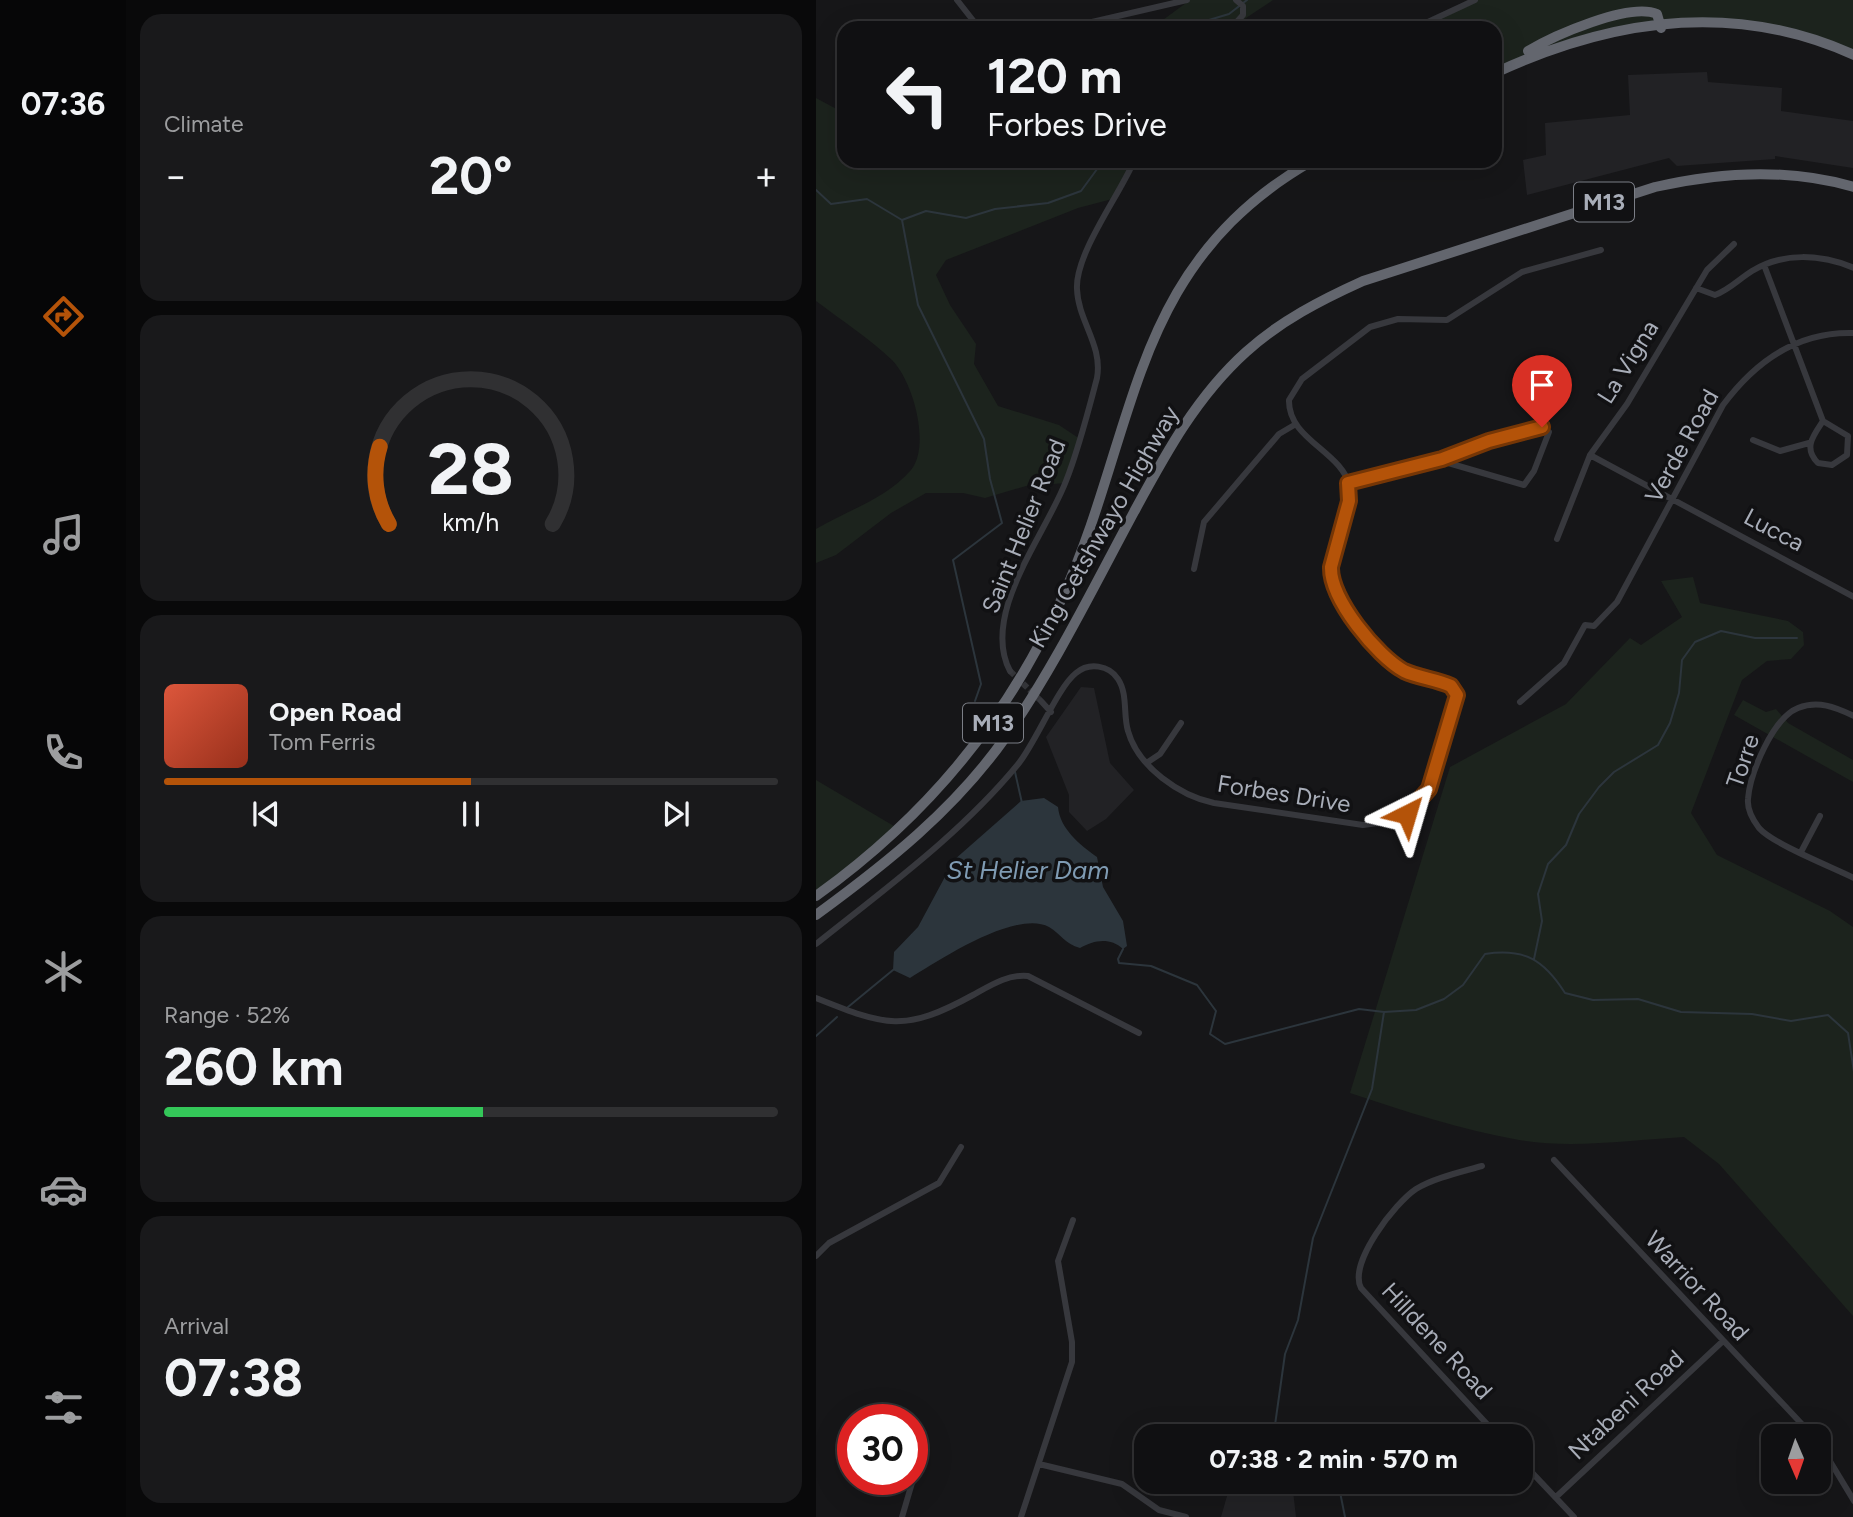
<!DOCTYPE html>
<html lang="en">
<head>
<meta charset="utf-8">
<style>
  :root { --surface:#101012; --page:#19191b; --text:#f1f3f6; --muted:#9c9d9f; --line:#303032; --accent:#b45309 }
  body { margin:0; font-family:Figtree,sans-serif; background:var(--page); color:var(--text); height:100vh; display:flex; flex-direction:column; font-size:26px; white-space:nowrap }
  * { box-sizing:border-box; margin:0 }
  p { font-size:23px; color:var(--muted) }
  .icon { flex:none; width:38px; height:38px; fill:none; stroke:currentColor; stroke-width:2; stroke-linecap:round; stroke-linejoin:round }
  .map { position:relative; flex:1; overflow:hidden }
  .panel { display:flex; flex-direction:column; gap:14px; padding:14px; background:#09090a; width:690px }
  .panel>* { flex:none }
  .hud { position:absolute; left:21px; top:21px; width:665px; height:147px; border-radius:21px; box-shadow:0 7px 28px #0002,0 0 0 2px var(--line); background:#101012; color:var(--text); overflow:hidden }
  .needle { width:46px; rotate:178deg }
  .tools { position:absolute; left:945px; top:1424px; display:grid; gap:14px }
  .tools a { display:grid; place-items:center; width:70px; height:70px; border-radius:14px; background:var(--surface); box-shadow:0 7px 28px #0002,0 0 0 2px var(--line); font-size:35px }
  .speed { position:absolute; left:21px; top:1404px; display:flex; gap:14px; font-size:35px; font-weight:700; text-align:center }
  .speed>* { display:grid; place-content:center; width:91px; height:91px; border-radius:50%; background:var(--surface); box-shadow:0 7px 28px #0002,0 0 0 2px var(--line); line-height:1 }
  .speed .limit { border:10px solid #d22; background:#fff; color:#111 }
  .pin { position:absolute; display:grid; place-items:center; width:60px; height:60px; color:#fff; margin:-72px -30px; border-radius:50% 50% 50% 0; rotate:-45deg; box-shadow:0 0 7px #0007 }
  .pin .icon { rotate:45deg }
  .me { position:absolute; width:77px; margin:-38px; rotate:40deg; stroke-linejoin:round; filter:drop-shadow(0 0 5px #0008) }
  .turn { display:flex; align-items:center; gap:24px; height:147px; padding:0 35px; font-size:32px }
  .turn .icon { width:91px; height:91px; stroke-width:2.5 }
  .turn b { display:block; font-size:49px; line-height:60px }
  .big { font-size:52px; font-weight:700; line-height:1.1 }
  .panel .widget { flex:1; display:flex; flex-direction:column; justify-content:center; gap:10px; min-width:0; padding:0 24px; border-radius:21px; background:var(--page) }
  .panel .dial { align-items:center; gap:0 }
  .dial svg { height:182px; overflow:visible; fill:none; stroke:var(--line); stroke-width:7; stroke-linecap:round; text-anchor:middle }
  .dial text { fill:var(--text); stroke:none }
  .song { display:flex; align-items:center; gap:21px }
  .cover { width:84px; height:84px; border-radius:10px; background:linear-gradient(135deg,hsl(10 70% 55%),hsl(10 70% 35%)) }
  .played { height:7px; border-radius:4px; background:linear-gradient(90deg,var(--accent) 50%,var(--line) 50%) }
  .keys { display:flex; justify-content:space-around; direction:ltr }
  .heat { display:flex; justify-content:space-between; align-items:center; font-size:38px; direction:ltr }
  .charge { height:10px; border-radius:5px; background:linear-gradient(90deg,#34c759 52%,var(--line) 0) }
  .trip { position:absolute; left:318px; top:1424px; width:399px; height:70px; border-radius:21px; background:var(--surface); box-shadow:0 7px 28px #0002,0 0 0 2px var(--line); font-weight:700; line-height:70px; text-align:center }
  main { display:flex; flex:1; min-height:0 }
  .dock { display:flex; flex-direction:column; width:126px; justify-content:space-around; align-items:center; background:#060607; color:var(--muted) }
  .dock .icon { width:49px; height:49px }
  .dock .active { color:var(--accent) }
  .dock b { font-size:32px; color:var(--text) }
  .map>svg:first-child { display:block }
</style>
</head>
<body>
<main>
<nav class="dock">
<b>07:36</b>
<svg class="icon active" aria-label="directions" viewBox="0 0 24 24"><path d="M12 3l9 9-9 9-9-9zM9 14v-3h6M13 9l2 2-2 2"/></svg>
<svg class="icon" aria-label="music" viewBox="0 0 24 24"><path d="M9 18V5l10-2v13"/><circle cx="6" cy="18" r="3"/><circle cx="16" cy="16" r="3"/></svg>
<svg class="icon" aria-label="phone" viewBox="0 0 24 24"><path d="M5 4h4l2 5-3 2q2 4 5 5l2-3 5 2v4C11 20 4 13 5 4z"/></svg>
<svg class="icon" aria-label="climate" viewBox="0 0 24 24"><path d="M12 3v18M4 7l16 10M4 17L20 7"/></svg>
<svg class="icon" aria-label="car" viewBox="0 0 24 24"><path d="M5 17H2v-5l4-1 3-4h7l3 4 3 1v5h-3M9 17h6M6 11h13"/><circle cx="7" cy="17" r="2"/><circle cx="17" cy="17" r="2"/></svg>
<svg class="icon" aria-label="filters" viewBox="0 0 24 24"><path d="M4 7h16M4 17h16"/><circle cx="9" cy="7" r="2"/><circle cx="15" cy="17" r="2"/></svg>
</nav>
<section class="panel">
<div class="widget"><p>Climate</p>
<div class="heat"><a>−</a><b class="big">20°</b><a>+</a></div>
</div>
<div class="widget dial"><svg viewBox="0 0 100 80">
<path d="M14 69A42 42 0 1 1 86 69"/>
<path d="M14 69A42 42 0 0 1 10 35" stroke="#b45309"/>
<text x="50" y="56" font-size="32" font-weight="700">28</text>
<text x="50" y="72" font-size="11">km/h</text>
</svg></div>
<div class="widget">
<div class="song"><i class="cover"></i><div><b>Open Road</b><p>Tom Ferris</p></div></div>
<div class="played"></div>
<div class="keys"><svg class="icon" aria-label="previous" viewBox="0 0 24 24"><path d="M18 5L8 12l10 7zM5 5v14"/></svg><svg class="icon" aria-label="pause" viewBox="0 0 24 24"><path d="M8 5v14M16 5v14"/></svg><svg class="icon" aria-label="next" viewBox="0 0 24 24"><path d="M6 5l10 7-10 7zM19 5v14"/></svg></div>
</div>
<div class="widget"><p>Range · 52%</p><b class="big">260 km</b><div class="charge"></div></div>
<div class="widget"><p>Arrival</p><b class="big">07:38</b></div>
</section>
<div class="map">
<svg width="1038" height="1517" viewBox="0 0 1038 1517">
  <rect width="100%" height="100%" fill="#161618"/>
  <path fill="#222225" d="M891,72L892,82L966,88L965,111L1037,121V168L959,156V159L861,166L853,158L711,195L707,160L730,155L729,123L814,115L812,75Z
    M265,687L278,688L294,763L318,790L290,819L271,831L253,812V795L230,737Z
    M415,1482H476L480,1517H405Z"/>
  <path fill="#1c231d" d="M374,0H457L415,28H336Z
    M659,0H1037V55L936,25L807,27L679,73V28H599Z
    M0,98L28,113V161H318L300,198L262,208L130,260L120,275L134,305L160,344L158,364L182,406L243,425L264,439L250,483L210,486L169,498L147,493H110L75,513L20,555L0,563V529C32,510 70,499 95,470C115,445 97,381 76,360C53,338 25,320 0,301Z
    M877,577L884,603L972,621L987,632L988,645L975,659L951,661L926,680L875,813L901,855L1014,911L1037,927V1316L903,1164L868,1137C814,1140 757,1149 703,1140C646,1130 588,1111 534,1093L634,767L750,704L814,638L825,645L866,617L845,581Z
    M927,700L950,712L960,709L972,723L1037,760V782L918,715Z
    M0,780L83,829L0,896Z"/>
  <path fill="#2c353c" d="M228,798L242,807C244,829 264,845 281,857L287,887L307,921L311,946L307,949C294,937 278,940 264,948C249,944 245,934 233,927C200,909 122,961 94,978L77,970L78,952L102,927L138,860L205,801Z"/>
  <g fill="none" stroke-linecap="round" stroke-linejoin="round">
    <path stroke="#2c353c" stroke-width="2" d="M366,28L413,14L431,0
      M0,190L15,204L51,199L86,220L102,305L168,439L174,479L186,523L137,560L165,684L159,701
      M86,220L110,211L150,218L179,209L232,203L265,191L287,161
      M199,772L206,803
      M307,949L302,959L303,963L335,966L381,985L400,1011L394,1034L409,1044L543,1009L568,1012L600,1010L628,999L647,985L669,954C709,948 728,960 749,993L777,1000L822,999L865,1012L936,1014L975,1021L1012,1015L1032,1033L1038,1072
      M718,959L726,921L722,894L732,864L750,845L763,814L783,787L798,772L842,745L854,723L863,693L866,660L879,642L905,631L939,638H981
      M32,1007L77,970
      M0,1036L21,1017
      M494,1437L459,1425L469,1354L482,1320L497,1238L556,1089L568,1012
      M522,1482L529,1517"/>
    <path stroke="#333438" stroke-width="6" stroke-dasharray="6 3" stroke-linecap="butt" d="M194,671L225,701"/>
    <path stroke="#37383d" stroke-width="6" d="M141,0L163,28
      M250,28L371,0
      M415,28L427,15V6L420,0
      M599,28L659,0
      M918,244L891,270L811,404L774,455L1038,597
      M948,265L1007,421
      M880,288L899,295C913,290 923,279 936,271C967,252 1005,254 1038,268
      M1007,421L1032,436L1031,455L1016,465L1002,463C987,448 997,436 1007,421Z
      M937,440L964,451L993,443
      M532,483C563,472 596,468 628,458C660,447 692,431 726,427L733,432L718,471L708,485L622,460
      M741,539L774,455
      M378,569L388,522L463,434L480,424
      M194,671C164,614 230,534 250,481C263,448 272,412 281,378C287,345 262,321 261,289C259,254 303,196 318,161
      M225,701L235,712
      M704,702L748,663L769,625L778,626L801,602L907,405C939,362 981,331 1038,333
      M1038,716C1019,707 1002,700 982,708C957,718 934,773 932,799C931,809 937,820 943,828C957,844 1016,867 1038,878
      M332,762L344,754L365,723
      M985,852L1004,816
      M0,944C70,888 146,833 203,763C221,740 242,687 260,673C273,662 293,665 302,679C312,694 307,715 312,731C322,767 364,796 398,803L547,825L577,821L599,808L613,789L641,695L635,686C620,679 603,678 588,671C561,657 513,598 515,567C519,546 537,506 534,487C526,451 472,440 473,400L486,379L554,327L582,319L631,320L706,272L785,250
      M0,998C70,1026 88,1033 157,995C175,985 192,974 212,976L323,1033
      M738,1160L998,1437
      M666,1166C645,1172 618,1178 600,1189C579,1203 532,1263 545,1288L683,1437
      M0,1256L13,1243L123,1183L145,1147
      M1003,1443L1038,1501
      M705,1461L758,1517
      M223,1464L306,1484L343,1510L370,1517
      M740,1497L907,1341
      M86,1517L101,1466
      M205,1517L256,1362V1342L242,1261L257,1220"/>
    <path stroke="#63666e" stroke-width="10" d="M712,51C737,36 813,2 841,14L845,28
      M679,73C795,19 917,0 1038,55
      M0,896C109,818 191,721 246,598C323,430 312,266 496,161
      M0,915C71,863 138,810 189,738C238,668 277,588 318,512C349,455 380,397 430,352C464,321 505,300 547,281L839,187C904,172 973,168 1038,187"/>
  </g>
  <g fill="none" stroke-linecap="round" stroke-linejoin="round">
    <g stroke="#753606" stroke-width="18">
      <path id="route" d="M591,814L613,789L641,695L635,686C620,679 603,678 588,671C561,656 514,599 515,567L533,501L532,483L626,459L673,441L726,427"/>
    </g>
    <use href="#route" stroke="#b45309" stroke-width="12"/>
  </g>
  <g text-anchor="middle" stroke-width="7" stroke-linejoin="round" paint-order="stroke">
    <g fill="#111113" stroke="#7b7e86" stroke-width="2">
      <rect x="758" y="182.5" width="60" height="39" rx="5"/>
      <rect x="147" y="703.5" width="60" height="39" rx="5"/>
    </g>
    <g font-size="23" font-weight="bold" fill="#a8adb8">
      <text x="788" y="210">M13</text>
      <text x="177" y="731">M13</text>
    </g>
    <g font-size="24" fill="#a8adb8" stroke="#111113">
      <text transform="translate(812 362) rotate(-58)" y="8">La Vigna</text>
      <text transform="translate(866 446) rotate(-61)" y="8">Verde Road</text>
      <text transform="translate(208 526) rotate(-68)" y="8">Saint Helier Road</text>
      <text transform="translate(288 527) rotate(-60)" y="8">King Cetshwayo Highway</text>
      <text transform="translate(958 530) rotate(28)" y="8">Lucca</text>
      <text transform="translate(927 761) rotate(-71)" y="8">Torre</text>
      <text transform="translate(468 794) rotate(9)" y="8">Forbes Drive</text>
      <text transform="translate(881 1286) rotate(47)" y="8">Warrior Road</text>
      <text transform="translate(621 1341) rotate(47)" y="8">Hilldene Road</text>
      <text transform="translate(810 1405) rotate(-43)" y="8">Ntabeni Road</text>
    </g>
    <g font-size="26" font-style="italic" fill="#7f9bb3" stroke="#111113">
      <text x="212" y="879">St Helier Dam</text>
    </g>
  </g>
</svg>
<div class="tools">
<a><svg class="needle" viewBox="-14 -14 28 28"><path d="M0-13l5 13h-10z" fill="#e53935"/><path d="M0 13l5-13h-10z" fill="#9c9d9f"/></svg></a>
</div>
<div class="speed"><div class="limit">30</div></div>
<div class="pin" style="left:726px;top:427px;background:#d93025"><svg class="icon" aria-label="arrive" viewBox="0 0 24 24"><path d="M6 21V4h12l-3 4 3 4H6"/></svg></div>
<svg class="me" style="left:591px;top:814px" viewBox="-20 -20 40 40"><path d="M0-17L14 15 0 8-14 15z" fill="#b45309" stroke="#fff" stroke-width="4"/></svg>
<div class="trip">07:38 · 2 min · 570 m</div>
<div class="hud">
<div class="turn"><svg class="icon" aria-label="left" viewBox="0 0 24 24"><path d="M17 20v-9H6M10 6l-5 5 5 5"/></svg><div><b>120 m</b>Forbes Drive</div></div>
</div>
</div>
</main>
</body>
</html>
